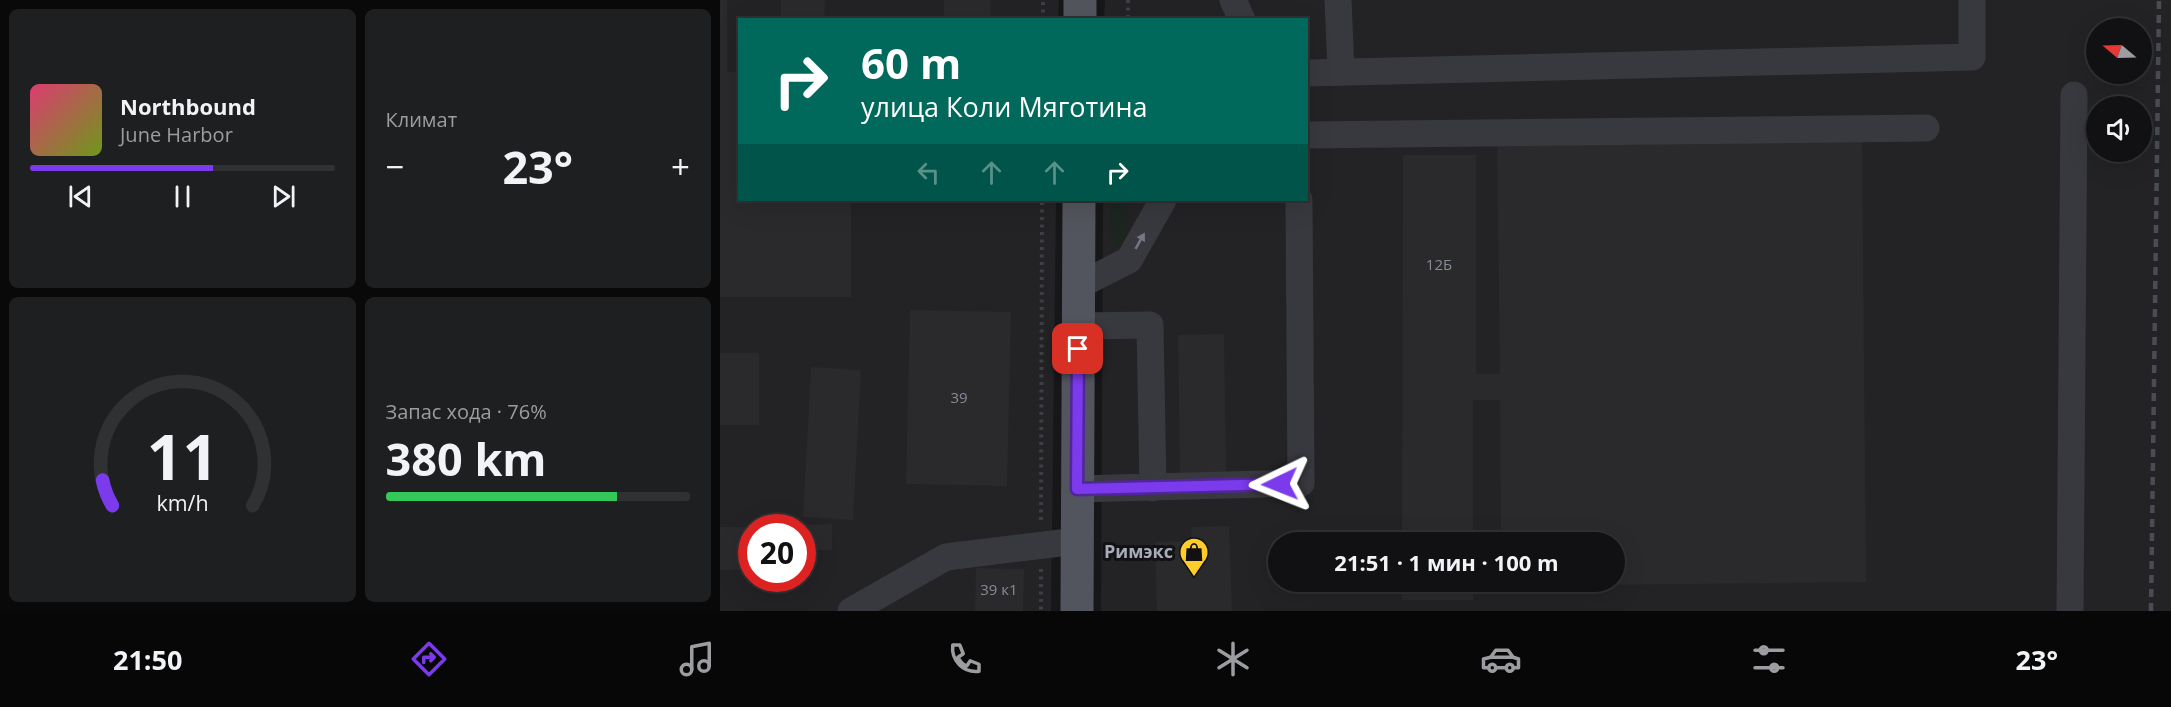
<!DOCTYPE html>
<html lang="ru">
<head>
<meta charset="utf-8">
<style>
  :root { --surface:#111113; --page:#1e1f21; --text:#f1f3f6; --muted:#9c9da0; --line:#303133; --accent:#7c3aed }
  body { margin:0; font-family:"Open Sans",sans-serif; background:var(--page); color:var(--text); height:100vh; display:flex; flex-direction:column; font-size:22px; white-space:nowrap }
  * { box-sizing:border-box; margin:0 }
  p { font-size:20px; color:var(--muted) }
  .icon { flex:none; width:33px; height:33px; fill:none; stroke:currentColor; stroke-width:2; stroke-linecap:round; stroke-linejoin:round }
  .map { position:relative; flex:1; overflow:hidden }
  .sheet { display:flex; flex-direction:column; gap:9px; padding:9px; background:#09090a; width:720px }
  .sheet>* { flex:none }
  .top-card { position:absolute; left:18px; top:18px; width:570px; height:183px; border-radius:0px; box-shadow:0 6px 24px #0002,0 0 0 2px var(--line); background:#00695c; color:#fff; overflow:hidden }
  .needle { width:39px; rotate:289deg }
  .buttons { position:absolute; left:1366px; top:18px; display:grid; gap:12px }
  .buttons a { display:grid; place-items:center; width:66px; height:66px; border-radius:50%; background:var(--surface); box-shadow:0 6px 24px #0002,0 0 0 2px var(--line); font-size:30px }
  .speed { position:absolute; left:18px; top:514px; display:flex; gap:12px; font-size:30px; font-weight:700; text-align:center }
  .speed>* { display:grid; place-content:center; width:78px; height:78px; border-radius:50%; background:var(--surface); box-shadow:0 6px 24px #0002,0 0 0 2px var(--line); line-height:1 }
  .speed .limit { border:9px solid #d22; background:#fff; color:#111 }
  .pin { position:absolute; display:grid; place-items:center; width:51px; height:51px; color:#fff; margin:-26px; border-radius:12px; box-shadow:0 3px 9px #0006 }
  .me { position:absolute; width:66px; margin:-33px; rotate:268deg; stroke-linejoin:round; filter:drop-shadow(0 0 4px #0008) }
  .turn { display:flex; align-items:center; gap:21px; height:126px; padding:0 24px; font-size:27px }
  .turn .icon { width:78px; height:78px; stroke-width:2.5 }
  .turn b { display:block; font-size:42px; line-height:51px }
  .lanes { display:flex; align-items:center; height:57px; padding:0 24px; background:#0003; justify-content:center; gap:30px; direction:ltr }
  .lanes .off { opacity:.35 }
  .big { font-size:45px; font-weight:700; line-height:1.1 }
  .sheet .tile { flex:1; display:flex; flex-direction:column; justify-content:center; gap:9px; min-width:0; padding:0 21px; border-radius:9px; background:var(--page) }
  .sheet .dial { align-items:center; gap:0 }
  .dial svg { height:156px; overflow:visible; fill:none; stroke:var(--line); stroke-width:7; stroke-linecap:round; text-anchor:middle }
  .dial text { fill:var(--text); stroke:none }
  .song { display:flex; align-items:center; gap:18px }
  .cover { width:72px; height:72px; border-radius:9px; background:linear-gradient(135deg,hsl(340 70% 55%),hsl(80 70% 35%)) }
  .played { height:6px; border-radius:3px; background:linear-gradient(90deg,var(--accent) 60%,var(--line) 60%) }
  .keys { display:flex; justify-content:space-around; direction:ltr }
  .heat { display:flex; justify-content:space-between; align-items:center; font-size:33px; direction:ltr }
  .charge { height:9px; border-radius:4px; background:linear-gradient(90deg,#34c759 76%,var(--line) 0) }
  .sheet .tiles { flex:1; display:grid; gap:9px; grid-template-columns:repeat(2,1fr) }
  .trip { position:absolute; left:548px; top:532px; width:357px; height:60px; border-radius:30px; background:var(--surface); box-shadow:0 6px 24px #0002,0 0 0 2px var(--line); font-weight:700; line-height:60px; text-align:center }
  .tabs { display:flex; height:96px; justify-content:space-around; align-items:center; background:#070708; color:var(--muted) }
  .tabs .icon { width:42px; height:42px }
  .tabs .active { color:var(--accent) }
  .tabs b { font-size:27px; color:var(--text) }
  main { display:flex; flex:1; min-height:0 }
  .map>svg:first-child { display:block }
</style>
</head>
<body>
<main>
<section class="sheet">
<div class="tiles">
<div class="tile">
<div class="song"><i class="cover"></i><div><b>Northbound</b><p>June Harbor</p></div></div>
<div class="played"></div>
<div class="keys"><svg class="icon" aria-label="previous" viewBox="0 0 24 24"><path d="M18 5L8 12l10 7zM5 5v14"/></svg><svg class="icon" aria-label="pause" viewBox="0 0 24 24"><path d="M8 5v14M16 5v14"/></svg><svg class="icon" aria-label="next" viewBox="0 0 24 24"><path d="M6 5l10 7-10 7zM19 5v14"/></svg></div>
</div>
<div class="tile"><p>Климат</p>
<div class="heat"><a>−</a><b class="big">23°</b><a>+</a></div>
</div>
<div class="tile dial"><svg viewBox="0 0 100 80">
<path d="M14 69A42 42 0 1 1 86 69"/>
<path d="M14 69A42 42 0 0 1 9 56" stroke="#7c3aed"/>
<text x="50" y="56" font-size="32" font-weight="700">11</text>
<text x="50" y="72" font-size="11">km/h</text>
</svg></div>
<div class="tile"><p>Запас хода · 76%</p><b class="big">380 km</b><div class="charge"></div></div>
</div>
</section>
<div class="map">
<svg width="1451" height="611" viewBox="0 0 1451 611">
  <rect width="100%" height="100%" fill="#171719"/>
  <path fill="#232326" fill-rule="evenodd" d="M0,0H339L338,19L20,20V200H336L331,611H0ZM32,528H82V579H32Z
    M385,0H1451V611H381L383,200H586V20L384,19ZM1377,28H1422V74H1377ZM1377,106H1422V152H1377ZM558,543H894V582H558Z"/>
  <path fill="#1c251f" d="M390,200H406L407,245L397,248L391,238Z"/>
  <path fill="#2a2a2d" d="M0,0H7V72H20V200H131V297H0Z
    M61,0H105L104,20H61Z
    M224,0H270L271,20H224Z
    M489,16V20H451V17Z
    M1142,137L1146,582L781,586V582H894V543H781L780,400H753V543H682L683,155H756V374H780L777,140Z
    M190,310L291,312L287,486L186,484Z
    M504,334L506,472L460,473L458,335Z
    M0,353H39V425H0Z
    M91,367L141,370L133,520L83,517Z
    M112,524V550H82V528H52V526Z
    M509,526L512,611H437L435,542L472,541L471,527Z
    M0,527H32V570H0Z
    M256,568L304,569L303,611H255Z
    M682,582H753V600H682Z"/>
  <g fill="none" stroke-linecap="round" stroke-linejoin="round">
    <path stroke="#3d3f46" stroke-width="4" stroke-dasharray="3 4.5" stroke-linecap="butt" d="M408,0V20
      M323,20V0
      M321,520L322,200
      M321,569V611"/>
    <path stroke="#38383f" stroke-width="27" d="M513,0L522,20
      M618,0L621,71
      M586,73L1252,57V0
      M586,135L1206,128
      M358,286L409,260L443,200
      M358,326L430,325L433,488
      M357,489L581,483L579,200
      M131,611L226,557L357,541
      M1350,611L1354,95"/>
    <path stroke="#53555e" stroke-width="33" d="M360,20V0
      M357,611L359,200"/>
    <path stroke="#4a4c54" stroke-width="4.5" stroke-dasharray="8 6" stroke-linecap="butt" d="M1431,611L1439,0"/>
  </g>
  <defs><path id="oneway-solid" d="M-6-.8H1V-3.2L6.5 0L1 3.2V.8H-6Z" transform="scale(1.5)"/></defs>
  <use fill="#767883" href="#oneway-solid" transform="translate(420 241) rotate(-60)"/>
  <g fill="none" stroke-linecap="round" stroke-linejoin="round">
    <g stroke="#51269a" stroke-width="15">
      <path id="route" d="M358,349L357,489L560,484"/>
    </g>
    <use href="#route" stroke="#7c3aed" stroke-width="10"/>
  </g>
  <defs>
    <g id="shop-pin" transform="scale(1.5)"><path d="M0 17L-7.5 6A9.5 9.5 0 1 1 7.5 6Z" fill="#ffcd29" stroke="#121214"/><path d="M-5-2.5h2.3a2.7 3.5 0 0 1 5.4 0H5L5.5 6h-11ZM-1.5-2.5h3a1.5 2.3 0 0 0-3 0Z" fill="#111"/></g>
  </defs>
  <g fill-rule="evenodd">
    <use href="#shop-pin" x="474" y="552"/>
  </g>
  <g text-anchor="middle" stroke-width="6" stroke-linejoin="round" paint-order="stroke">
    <g font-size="15" fill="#888b96">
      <text x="719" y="270">12Б</text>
      <text x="239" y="403">39</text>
      <text x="279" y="595">39 к1</text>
    </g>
    <g font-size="18" font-weight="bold" fill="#a8acba" stroke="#121214" text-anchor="end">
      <text x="453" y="558">Римэкс</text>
    </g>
  </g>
</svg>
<div class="buttons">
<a><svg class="needle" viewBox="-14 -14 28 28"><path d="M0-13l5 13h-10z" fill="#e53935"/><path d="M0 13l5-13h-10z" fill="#9c9da0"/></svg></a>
<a><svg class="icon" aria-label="sound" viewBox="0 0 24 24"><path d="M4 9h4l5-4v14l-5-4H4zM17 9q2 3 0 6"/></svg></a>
</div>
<div class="speed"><div class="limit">20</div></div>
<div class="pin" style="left:358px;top:349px;background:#d93025"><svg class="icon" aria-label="arrive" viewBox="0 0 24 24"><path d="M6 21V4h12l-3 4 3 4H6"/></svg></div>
<svg class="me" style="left:560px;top:484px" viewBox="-20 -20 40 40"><path d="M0-17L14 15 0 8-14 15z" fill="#7c3aed" stroke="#fff" stroke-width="4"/></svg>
<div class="trip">21:51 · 1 мин · 100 m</div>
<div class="top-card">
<div class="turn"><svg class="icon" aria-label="right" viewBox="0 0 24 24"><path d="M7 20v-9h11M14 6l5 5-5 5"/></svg><div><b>60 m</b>улица Коли Мяготина</div></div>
<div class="lanes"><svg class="icon off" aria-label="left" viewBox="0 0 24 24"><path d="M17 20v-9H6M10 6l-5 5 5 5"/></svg><svg class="icon off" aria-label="ahead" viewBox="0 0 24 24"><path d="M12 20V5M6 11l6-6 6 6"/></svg><svg class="icon off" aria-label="ahead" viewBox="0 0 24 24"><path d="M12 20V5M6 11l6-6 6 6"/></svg><svg class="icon" aria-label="right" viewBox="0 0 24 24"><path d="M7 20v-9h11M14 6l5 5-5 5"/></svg></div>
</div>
</div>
</main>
<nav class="tabs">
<b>21:50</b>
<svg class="icon active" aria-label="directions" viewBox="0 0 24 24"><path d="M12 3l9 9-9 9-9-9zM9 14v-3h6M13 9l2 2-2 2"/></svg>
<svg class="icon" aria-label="music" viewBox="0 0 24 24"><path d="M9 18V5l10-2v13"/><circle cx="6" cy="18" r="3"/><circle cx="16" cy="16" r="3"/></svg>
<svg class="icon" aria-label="phone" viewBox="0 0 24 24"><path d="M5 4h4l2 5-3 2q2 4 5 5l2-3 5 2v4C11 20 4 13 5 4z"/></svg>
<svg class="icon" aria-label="climate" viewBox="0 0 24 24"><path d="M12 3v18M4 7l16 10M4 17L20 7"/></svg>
<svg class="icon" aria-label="car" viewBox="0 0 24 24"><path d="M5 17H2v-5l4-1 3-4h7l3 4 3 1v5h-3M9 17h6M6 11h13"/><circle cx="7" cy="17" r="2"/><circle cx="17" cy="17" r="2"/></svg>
<svg class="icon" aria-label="filters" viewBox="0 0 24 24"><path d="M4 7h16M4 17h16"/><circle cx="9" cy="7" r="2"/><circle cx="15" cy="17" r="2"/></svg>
<b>23°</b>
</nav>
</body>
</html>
